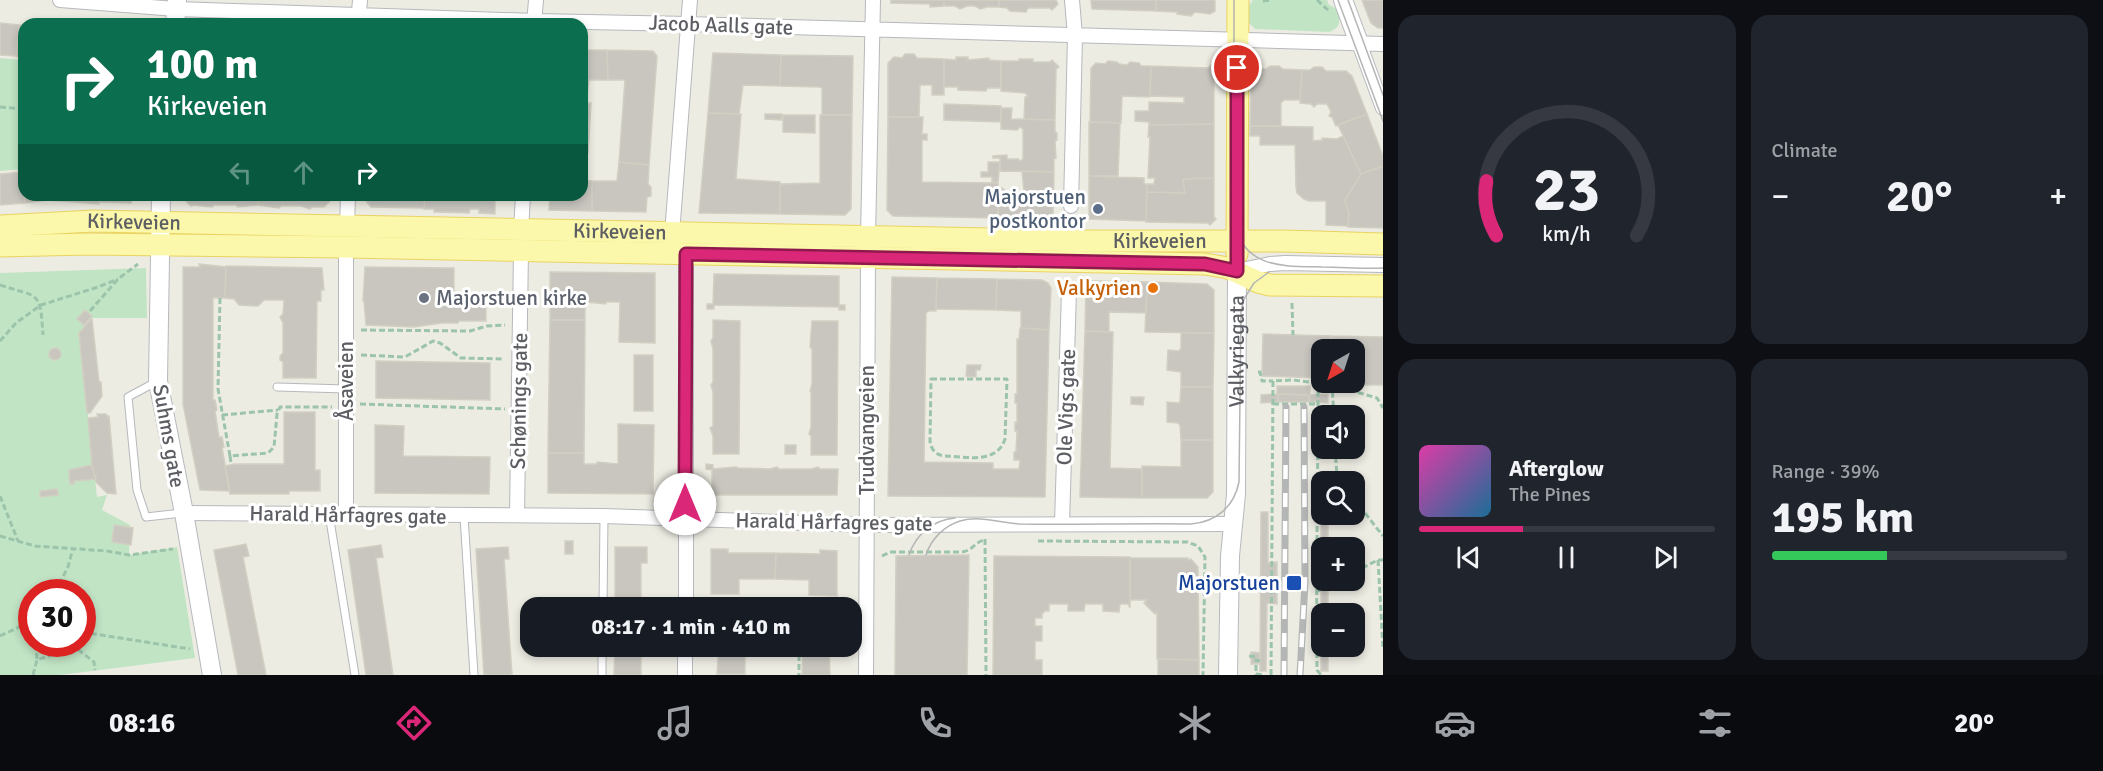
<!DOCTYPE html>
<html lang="en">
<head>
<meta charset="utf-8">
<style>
  :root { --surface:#171b24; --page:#20242c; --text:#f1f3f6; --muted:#9ea1a6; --line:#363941; --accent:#db2777 }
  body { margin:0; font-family:Signika,sans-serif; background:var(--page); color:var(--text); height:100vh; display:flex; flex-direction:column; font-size:22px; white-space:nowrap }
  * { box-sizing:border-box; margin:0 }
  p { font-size:20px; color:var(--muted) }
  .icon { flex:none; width:33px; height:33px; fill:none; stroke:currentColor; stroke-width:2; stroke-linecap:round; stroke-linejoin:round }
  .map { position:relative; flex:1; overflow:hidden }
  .details { display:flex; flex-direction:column; gap:15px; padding:15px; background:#0d0f14; width:720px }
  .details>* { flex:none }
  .hud { position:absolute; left:18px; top:18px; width:570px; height:183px; border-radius:18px; box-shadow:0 3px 9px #0003; background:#0b6e4f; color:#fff; overflow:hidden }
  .needle { width:39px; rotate:219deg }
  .controls { position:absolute; left:1311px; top:339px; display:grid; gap:12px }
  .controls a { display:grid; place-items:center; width:54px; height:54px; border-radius:12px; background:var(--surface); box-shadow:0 3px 9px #0003; font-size:30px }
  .speed { position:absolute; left:18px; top:579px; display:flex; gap:12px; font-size:30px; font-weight:700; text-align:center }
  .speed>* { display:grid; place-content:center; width:78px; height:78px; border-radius:50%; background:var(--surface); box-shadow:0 3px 9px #0003; line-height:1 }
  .speed .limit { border:9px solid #d22; background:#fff; color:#111 }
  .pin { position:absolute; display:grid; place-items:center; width:51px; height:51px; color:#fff; margin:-26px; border:3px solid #fff; border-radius:50%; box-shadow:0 2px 6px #0007 }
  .me { position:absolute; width:66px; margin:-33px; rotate:0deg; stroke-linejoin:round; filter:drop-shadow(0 0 4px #0008) }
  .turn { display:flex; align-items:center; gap:21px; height:126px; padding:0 30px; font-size:27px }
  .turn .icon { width:78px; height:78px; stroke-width:2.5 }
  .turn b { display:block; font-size:42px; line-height:51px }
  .lanes { display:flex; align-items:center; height:57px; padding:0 30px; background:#0003; justify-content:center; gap:30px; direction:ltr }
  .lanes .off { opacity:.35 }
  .big { font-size:45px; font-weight:700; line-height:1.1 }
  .details .widget { flex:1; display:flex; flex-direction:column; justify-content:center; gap:9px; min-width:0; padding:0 21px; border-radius:18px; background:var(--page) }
  .details .dial { align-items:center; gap:0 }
  .dial svg { height:156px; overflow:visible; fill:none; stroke:var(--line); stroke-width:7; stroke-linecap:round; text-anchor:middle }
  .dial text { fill:var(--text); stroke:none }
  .song { display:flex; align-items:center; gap:18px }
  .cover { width:72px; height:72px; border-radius:9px; background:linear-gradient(135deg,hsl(320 70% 55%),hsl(200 70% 35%)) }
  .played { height:6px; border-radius:3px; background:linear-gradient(90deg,var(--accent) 35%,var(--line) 35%) }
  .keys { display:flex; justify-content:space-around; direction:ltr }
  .heat { display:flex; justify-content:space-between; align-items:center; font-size:33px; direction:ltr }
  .charge { height:9px; border-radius:4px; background:linear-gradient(90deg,#34c759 39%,var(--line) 0) }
  .details .tiles { flex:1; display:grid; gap:15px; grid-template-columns:repeat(2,1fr) }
  .trip { position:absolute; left:520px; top:597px; width:342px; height:60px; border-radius:18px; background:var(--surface); box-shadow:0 3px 9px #0003; font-weight:700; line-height:60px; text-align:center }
  .menu { display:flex; height:96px; justify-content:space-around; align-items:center; background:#090b0e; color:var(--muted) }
  .menu .icon { width:42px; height:42px }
  .menu .active { color:var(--accent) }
  .menu b { font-size:27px; color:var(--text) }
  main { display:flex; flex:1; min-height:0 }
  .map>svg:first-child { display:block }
</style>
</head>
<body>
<main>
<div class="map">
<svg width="1383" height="675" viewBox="0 0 1383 675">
  <rect width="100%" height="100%" fill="#edece3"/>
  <path fill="#c1e4c5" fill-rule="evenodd" d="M1253,0H1327L1329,5L1337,9C1341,19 1341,28 1329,32L1255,29L1247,21L1248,7Z
    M0,58L24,60V169L0,171Z
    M146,268L147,318H91L79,333L97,497L107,495L102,510L130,525L129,555L177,547L195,658L60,675H0V273ZM32,592H82V644H32Z"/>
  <path fill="#c9c6c0" stroke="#d2cfc2" stroke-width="1.5" d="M891,0H944V6L930,7V4L891,3Z
    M944,0H999V7H987L980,9L975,6H967L960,9L955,6H944Z
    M999,0H1056L1058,4L1052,10L1050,8H1028L1026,12L1010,11L1007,8L999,7Z
    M1091,0H1156V11L1092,9Z
    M1156,0H1215V11L1210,14L1195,12L1191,16L1177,14V12L1156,11Z
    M1362,0H1383V28H1378L1371,23Z
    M0,23L19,25L16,56L0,55Z
    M19,25H24V57L16,56Z
    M582,50H607L608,80H589L586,103H582Z
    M607,50L653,51L657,56L649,165L619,162L625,80H608Z
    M713,53L781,55L780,86L743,85L739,114L708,113Z
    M905,54H914L917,58L944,59V95H932V85H920L919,117H888V63L894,57L902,58Z
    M781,55L853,56L852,115H822V88L820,87L780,86Z
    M956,57H968V60L989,58V60L1001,61V88H987L986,91L958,90V87H944V59L956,60Z
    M1019,59H1033V62H1050L1052,60L1059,67L1056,69L1055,120L1024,119L1025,97L1028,96L1025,93L1001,91V61H1019Z
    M1108,61L1117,62L1119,64L1127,65L1130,62L1139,63L1141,66H1151L1150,96L1149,97L1122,96L1121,123L1090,122L1091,68L1096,63L1105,64Z
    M1211,65L1217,71L1214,74V124L1149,125V122L1135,121V111H1149V102L1184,103V97L1150,96L1151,66L1208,68Z
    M1270,66H1279L1283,69L1302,70L1300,100H1284L1281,103V126H1250L1251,75L1257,69H1266Z
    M1314,67H1322L1326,71H1346L1352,76L1367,114L1336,126L1332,117L1329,116L1331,112L1327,104H1317L1314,107L1311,104L1300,103L1302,70H1310Z
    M582,103H591L588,153H583L582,158Z
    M944,104L1001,106V122L944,120Z
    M1001,108H1012L1011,119L1055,120V132L1057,133V140L1055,141L1056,158L1054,159V172L1000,171V158H993V156L1007,155V159H1018L1020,161L1023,159V129L1020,127L1017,130L1001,129Z
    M708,113L741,114L736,179L780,182V214L699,213Z
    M765,114H782V120L765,119Z
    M1367,114L1383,156V166L1361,174L1338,125Z
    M783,115H815V133L783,132Z
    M820,115H852L851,209L845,215L780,214V184L820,183Z
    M888,117H923L922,134H927V140H922V182L998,183V218L893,216L887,210Z
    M1089,122L1120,123L1118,176H1089Z
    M1214,124V178L1183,179L1185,193L1147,192V184H1154L1155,178H1148L1150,137H1148L1149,125Z
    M1250,126L1313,127V141L1323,140L1322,138L1337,139L1343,136L1361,174L1345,200L1349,213L1348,226L1326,225V201H1309L1304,199L1297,193L1296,187L1295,145H1260V136H1250Z
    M619,162L649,165L648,184L651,187V196L647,197L646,212L592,211V181H617Z
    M988,162H1000L998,182H992V177H981V172H988Z
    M1383,166V228L1348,227L1349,213L1345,200L1361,174Z
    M1022,171L1054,172L1053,216L1055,218L1048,224L1035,222V218H1025V222L1010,221V218H998V188H1002L1006,191L1024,192Z
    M21,172L25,203L0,205V174Z
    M21,172H24V195H62V201L47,200L25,203Z
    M1089,176L1144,178V184H1147L1146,221L1089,219Z
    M1214,178V217L1216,219L1210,225L1208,223L1146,222L1147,192L1185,193L1183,179Z
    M582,180L592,181V211L549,210L550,195H582Z
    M62,195H102V202H99V204L62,201Z
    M102,195H132L131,203L102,202Z
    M186,195H258V205L238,207L236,205H214L212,207L193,205L191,206L184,199Z
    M258,195H330V201L324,207H312L310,209L301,206H281L279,208L258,205Z
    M366,195H425L424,208L371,207L366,201Z
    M425,195H495V214L479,213V209H470L469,213L434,212V209H424Z
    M199,264L226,267L225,298H213V400H215L217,410L215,411L219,437H222L224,447L222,448L230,491L200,490L183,404V267H200Z
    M226,266L322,268L324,290H321V301H317L316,378H283V362L280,360V356L283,353V323L280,317L283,314L284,300H264L258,306L239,305L234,299L225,298Z
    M365,267L454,268V295L486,294V321H459L458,323H442L414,327L366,325L364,301H363Z
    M550,272L655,273V343L619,342L620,302H606V304L585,302V320H550Z
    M714,274L839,276V305H845V310H839V307L714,305V309H707V304H713Z
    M892,277L937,278L936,311H929L926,313L924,462L993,463V469H1019L1020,460H1014V452H1016L1017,431H1015V422H1017V403H1015V394H1017V339H1019L1020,328L1049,330L1045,497L888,496Z
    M937,278L997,279L996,310L936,309Z
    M997,279L1042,280L1048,283L1051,288L1049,330L1021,328V311L996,310Z
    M1091,281L1147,282L1146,313L1109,312V332L1085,331L1086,285Z
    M1147,282L1207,284L1214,290V333L1145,332Z
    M85,310L92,316L84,325L77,319Z
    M91,319H92L99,382H101L102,396L90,413H87L79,333Z
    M550,320H585L584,453H548Z
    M713,320L740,321L739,454H713V436L710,428L713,426V392L711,385L713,382V349L711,341L713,338Z
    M812,321H838L837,455H811V436L809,434L811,427V392L810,391L812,384V349L810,347Z
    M1085,331L1113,332L1110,468L1142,469V498L1080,497Z
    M1181,333H1214L1213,387H1181V372L1167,370L1168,350L1179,351L1181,348Z
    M1263,334L1331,336V350H1322V378L1262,376Z
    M1331,336L1383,337V385H1362V379H1354V350H1331Z
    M49 354a6 6 0 1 1 12 0a6 6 0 1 1-12 0Z
    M634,355H653V411H634Z
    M376,361L490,363V400L376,398Z
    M967,365H981L980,370H976V377L966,376Z
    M1277,386H1310V395L1328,394V403L1309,402V395L1278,394V402L1261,403V395L1277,394Z
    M1181,387H1213V440H1181L1180,425L1178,423L1167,422V402L1179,403L1180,401Z
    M1278,394L1309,395V402H1278Z
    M1131,397H1144L1143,405L1131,404Z
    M284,412H315V470H320V491H289V494H230L225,466L234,464H284Z
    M97,414H106L107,416H109L116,494L107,493L96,482L92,465L88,418L98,417Z
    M618,424L654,425L653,494L548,493V453H584V464H597V462L618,464Z
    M375,425L404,426L403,456L490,457L489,494L375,493Z
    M1181,440H1213V492L1207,498H1142V466L1181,467Z
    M785,445H796V454H785Z
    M706,464L713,465V469L736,467L738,468L770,469L777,467L779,469H811L818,467L820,469H838L837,495H712V470L706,469Z
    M92,465L96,479L74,481V484H70L69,470Z
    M57,489L58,495L40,497V491Z
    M1321,509L1322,514H1328V548H1322V580H1328V614H1322V646H1328V671H1321Z
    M1261,512H1268V563L1277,562V604L1267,603L1266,671H1260Z
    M114,525L133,528L131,545L112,542Z
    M565,541H573V554H565Z
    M246,544L249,556L243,557L266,675H238L214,550Z
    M381,545L383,557L376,558L393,675H366L348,550Z
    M508,547L509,559H504L512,675H484L476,549Z
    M615,547H647V563H641V608H615Z
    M711,549H728V553H776L775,579H739V594H711Z
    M820,550L837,551V596L809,595V580L775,579L776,553L820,554Z
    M969,555L967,675H895L896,556Z
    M994,556L1130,557V608L1128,604H1120L1119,612L1103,611V604H1085L1084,611H1068V604H1049V611H1045L1042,614V618H1035V626H1042V641H1035V660H1042V675H993Z
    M1130,558H1188V560L1191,559L1198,567L1199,660L1157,659V612L1155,614L1144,603L1147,600H1130Z
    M615,646H641V675H614Z
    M719,646H745V674H717Z
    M803,646H829L830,675H802Z
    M1251,652L1260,653L1259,664H1251Z
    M1158,659L1199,660V675H1158Z"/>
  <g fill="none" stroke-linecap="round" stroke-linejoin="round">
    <g stroke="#b6b8bd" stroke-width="9">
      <path id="lane" d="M156,382L128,397L137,490L146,517L182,513
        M277,387L346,389
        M329,514L355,675
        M464,516L474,675
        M603,608L604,516
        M602,675V646"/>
    </g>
    <g stroke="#b6b8bd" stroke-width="16">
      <path id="street" d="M60,0L176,9L535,21L688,24L1383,44
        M358,24L360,0
        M534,24L536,0
        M1359,43L1383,108
        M1071,206L1075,36L1072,0
        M347,227L348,195
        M521,231L523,195
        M672,234L690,0
        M868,237L873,0
        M346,247V515
        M1237,271L1270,264L1285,263L1383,265
        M184,513L604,516L867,525L1233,524
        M517,515L521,250
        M1062,524L1069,290
        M686,608V253
        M685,675V646
        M866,675L868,257"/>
    </g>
    <g stroke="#b7b9bf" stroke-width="20">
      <g id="secondary">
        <path d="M1343,0L1359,43"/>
        <path d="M175,24L177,0"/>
        <path d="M161,195L158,381L184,513L212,675"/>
        <path id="s1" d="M1228,675L1230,556L1236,494L1237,271"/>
      </g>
    </g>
    <g stroke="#ead360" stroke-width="23">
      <g id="primary">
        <path id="s2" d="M0,226L93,221L1092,241H1285L1383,244"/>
        <path d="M0,246L88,244L346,247L1205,264L1228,268L1258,282L1270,285L1383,286"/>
        <path d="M1237,254L1238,0"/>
      </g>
    </g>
    <path stroke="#9bc4ab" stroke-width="3" stroke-dasharray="6 3" stroke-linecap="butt" d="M1317,0L1328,10
      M1263,1L1270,0
      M0,107L24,109
      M0,285C40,298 40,290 43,335
      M220,298L218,389L230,456L268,453L274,447L277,414L280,407H332
      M1292,303L1293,335
      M90,311L118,279L138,264
      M361,330L470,331L487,326L505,325
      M0,341L16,323L41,305L98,287L118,279
      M361,355L405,357L433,341L440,343L461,358L504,359
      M1258,372H1260L1262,381H1273
      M931,379H1007L1005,439C997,464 967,457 946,456C937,456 931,450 930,441Z
      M1318,382C1318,478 1316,574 1317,670L1321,675
      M1332,385L1377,398L1383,408
      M360,404L505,409
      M1273,404H1318
      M222,415L278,410
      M1335,448L1337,476L1341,482
      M230,456L231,463
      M0,496L18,541
      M1354,499L1383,536
      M0,536L35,546L107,551L129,555L173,549
      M985,539L986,675
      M1038,541L1187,542L1198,546L1205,557L1203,675
      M882,556L890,552H962C972,551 975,542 984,540
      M1378,560L1383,648
      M1354,572L1378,560H1383
      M55,592L68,567L73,548
      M1316,592L1338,580
      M700,601L851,603
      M82,632L190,649
      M0,636L32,621
      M36,644L37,660
      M71,644L94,662L95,670
      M799,646V675
      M1249,656L1256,657V660
      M1260,661L1256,660V674L1263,675
      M33,675L37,660L75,647
      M1271,675L1273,381L1293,380L1332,385L1334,416"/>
    <use href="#lane" stroke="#fff" stroke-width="7"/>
    <use href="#street" stroke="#fff" stroke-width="14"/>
    <use href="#secondary" stroke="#fff" stroke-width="18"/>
    <use href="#primary" stroke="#fbf7ab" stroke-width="21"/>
    <path stroke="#b4b5b5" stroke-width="1.5" d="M1234,0V221C1243,269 1283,266 1322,267C1343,267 1363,269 1383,268
      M1338,0L1383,121
      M1348,0L1383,95
      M909,555C916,534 933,520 955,518
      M926,555C931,539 944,526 960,521C980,515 1000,523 1020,524C1077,525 1134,523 1191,524C1216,522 1234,507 1239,482L1241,311L1244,299L1254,283L1269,272"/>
    <g stroke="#b4b5b5" stroke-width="7">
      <path id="rail" d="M1284,675L1286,407
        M1300,675L1305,582L1304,407"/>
    </g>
    <use href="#rail" stroke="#fff" stroke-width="4.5" stroke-dasharray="14" stroke-linecap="butt"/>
  </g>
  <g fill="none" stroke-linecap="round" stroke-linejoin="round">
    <g stroke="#8e194d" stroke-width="15">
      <path id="route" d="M685,504L686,254L1205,264L1237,271V68"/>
    </g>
    <use href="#route" stroke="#db2777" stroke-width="10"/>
  </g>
  <circle fill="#5c6f8a" stroke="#fff" stroke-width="2" cx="1098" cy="209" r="6"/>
  <circle fill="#e8710a" stroke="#fff" stroke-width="2" cx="1153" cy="288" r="6"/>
  <circle fill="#6b7280" stroke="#fff" stroke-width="2" cx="424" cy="298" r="6"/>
  <rect fill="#1a4fb4" stroke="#fff" stroke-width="2" x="1286" y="575" width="16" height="16" rx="3"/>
  <g text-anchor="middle" stroke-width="6" stroke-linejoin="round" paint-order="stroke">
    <g font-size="21" fill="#5c5e63" stroke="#fff">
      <text transform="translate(721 25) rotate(2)" y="7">Jacob Aalls gate</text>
      <text dy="7" stroke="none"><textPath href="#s2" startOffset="134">Kirkeveien</textPath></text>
      <text dy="7" stroke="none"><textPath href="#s2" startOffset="620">Kirkeveien</textPath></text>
      <text dy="7" stroke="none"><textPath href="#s2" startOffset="1160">Kirkeveien</textPath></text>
      <text dy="7" stroke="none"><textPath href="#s1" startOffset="324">Valkyriegata</textPath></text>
      <text transform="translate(346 381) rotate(-90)" y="7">Åsaveien</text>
      <text transform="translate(519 401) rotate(-89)" y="7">Schønings gate</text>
      <text transform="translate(1066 407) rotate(-88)" y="7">Ole Vigs gate</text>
      <text transform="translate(867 430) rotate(-90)" y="7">Trudvangveien</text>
      <text transform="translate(169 436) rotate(80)" y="7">Suhms gate</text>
      <text transform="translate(348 515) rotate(1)" y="7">Harald Hårfagres gate</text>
      <text transform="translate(834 522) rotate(1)" y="7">Harald Hårfagres gate</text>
    </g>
    <g font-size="21" fill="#4e5e75" stroke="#fff" text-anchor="end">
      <text x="1086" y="204">Majorstuen<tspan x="1086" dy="24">postkontor</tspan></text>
    </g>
    <g font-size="21" fill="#c56008" stroke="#fff" text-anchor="end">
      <text x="1141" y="295">Valkyrien</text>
    </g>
    <g font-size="21" fill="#5b616d" stroke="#fff" text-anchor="start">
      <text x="436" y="305">Majorstuen kirke</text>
    </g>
    <g font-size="21" fill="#164399" stroke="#fff" text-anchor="end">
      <text x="1280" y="590">Majorstuen</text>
    </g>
  </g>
</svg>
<div class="controls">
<a><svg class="needle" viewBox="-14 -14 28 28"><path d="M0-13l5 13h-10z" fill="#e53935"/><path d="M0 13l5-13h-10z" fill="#9ea1a6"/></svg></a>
<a><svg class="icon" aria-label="sound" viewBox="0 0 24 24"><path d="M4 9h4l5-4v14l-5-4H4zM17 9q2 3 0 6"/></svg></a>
<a><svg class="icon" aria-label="search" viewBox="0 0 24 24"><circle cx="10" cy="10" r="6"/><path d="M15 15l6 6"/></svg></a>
<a>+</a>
<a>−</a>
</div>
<div class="speed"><div class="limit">30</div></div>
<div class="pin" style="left:1237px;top:68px;background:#d93025"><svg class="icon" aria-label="arrive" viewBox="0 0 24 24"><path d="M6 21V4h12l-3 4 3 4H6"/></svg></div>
<svg class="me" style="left:685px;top:504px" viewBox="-20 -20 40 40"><circle r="19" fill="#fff"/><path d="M0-13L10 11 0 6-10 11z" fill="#db2777"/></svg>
<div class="trip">08:17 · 1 min · 410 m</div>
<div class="hud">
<div class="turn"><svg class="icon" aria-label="right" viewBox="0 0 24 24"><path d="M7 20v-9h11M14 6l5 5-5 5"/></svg><div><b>100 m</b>Kirkeveien</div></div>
<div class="lanes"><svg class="icon off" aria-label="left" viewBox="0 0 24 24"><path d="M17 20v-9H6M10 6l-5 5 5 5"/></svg><svg class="icon off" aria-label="ahead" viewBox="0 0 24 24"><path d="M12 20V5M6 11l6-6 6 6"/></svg><svg class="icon" aria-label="right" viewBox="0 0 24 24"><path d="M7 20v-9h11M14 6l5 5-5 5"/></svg></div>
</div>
</div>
<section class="details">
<div class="tiles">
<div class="widget dial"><svg viewBox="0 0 100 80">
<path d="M14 69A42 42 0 1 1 86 69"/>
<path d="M14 69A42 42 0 0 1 9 41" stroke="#db2777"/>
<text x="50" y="56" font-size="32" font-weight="700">23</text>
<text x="50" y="72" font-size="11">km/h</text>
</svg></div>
<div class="widget"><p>Climate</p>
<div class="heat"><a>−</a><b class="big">20°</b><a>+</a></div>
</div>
<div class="widget">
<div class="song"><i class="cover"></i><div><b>Afterglow</b><p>The Pines</p></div></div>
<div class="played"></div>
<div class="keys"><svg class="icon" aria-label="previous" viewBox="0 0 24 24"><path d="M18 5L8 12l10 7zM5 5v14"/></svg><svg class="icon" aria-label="pause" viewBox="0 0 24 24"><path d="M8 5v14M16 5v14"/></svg><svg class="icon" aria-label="next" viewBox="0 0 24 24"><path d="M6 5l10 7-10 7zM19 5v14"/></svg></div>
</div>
<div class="widget"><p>Range · 39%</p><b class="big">195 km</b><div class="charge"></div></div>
</div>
</section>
</main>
<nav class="menu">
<b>08:16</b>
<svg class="icon active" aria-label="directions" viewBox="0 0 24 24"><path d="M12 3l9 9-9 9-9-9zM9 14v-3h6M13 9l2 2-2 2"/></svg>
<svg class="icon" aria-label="music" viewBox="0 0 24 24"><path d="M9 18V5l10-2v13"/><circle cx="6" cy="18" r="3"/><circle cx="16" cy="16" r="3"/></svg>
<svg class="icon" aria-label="phone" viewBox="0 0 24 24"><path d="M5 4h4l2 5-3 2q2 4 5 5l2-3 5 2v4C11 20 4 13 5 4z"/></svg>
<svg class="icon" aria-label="climate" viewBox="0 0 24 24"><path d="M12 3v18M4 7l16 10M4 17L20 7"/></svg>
<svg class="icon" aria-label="car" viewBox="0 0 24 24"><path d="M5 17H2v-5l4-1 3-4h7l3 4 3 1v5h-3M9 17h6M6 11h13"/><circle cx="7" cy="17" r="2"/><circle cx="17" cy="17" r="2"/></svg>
<svg class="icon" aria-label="filters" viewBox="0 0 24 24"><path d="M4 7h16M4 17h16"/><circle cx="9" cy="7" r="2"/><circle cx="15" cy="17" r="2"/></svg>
<b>20°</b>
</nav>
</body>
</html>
